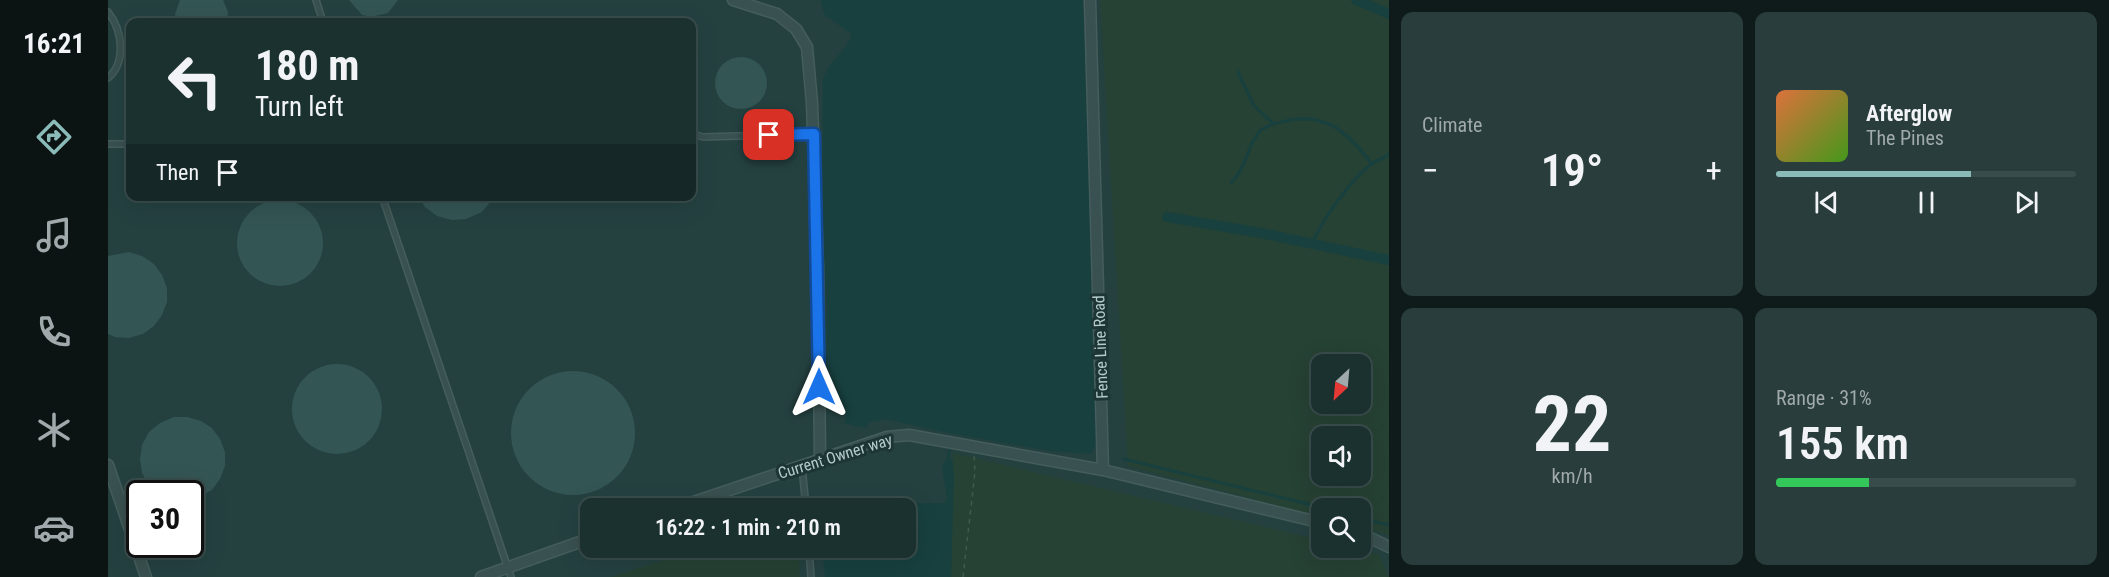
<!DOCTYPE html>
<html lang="en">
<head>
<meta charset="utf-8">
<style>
  :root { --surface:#1b3130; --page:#283d3c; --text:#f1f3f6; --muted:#a0a9ab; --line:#394c4c; --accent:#8bbbb9 }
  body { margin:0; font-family:"Roboto Condensed",sans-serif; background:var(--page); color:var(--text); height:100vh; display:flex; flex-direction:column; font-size:22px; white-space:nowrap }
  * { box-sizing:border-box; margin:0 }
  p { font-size:20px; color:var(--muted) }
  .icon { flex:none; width:33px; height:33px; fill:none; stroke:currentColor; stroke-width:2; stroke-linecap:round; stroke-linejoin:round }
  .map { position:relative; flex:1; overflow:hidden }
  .details { display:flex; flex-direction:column; gap:12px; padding:12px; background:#0f1b1a; width:720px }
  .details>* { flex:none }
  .top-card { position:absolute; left:18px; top:18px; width:570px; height:183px; border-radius:12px; box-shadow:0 6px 24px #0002,0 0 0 2px var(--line); background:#1b3130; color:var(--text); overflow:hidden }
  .needle { width:39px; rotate:206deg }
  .controls { position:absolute; left:1203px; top:354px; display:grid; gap:12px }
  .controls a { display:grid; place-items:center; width:60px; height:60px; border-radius:12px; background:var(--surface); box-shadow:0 6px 24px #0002,0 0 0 2px var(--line); font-size:30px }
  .speed { position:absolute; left:18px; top:480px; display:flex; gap:12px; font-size:30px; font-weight:700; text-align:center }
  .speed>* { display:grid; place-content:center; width:78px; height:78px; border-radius:50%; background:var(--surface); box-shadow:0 6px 24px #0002,0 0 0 2px var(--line); line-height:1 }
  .speed .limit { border:3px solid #111; border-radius:9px; background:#fff; color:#111 }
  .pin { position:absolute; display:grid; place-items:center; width:51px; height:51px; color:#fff; margin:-26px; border-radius:12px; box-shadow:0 3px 9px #0006 }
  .me { position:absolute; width:66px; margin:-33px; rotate:0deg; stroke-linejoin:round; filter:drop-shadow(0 0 4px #0008) }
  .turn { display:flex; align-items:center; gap:21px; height:126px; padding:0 30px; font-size:27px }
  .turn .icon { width:78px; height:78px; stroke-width:2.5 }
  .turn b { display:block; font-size:42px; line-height:51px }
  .then { display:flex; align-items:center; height:57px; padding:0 30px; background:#0003; gap:12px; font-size:22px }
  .big { font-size:45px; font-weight:600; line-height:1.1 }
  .details .tile { flex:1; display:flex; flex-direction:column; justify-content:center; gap:9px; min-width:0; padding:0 21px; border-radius:12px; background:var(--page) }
  .details .dial { align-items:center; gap:0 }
  .dial b { font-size:78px; line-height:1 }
  .song { display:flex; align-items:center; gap:18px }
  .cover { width:72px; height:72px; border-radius:9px; background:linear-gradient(135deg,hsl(20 70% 55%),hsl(100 70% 35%)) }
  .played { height:6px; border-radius:3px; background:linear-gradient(90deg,var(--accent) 65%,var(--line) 65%) }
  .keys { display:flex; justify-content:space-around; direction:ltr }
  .heat { display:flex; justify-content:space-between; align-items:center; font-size:33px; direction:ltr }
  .charge { height:9px; border-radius:4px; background:linear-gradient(90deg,#34c759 31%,var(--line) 0) }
  .details .tiles { flex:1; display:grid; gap:12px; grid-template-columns:repeat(2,1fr) }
  .trip { position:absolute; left:472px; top:498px; width:336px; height:60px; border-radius:12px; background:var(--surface); box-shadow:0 6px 24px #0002,0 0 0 2px var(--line); font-weight:600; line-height:60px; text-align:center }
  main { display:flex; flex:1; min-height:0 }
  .tab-bar { display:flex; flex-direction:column; width:108px; justify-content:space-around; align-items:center; background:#0b1413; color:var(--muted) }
  .tab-bar .icon { width:42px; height:42px }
  .tab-bar .active { color:var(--accent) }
  .tab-bar b { font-size:27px; color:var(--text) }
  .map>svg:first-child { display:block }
</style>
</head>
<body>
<main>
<nav class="tab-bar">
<b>16:21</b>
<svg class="icon active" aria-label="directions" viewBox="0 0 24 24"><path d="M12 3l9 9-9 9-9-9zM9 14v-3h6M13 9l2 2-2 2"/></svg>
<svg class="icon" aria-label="music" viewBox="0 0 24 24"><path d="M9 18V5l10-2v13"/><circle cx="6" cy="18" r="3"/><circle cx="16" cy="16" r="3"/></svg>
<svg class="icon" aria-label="phone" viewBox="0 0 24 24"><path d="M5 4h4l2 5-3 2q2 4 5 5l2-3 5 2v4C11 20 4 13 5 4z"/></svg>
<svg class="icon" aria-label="climate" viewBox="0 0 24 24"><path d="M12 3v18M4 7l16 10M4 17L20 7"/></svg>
<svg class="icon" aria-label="car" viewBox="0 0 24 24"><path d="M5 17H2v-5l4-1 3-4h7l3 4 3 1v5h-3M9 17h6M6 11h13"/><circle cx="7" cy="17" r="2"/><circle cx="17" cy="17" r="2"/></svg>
</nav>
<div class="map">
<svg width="1281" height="577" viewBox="0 0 1281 577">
  <rect width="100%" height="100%" fill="#244140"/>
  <path fill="#264234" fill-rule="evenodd" d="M992,0H1281V535L1253,527L1252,508H1214L1213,517L1020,466ZM1214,364H1252V404H1214ZM1214,436H1252V476H1214Z
    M845,453L1213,540L1214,548H1245L1271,554L1281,577H843Z
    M608,548H690L692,577H503L556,560Z"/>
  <path fill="#17403f" d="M713,0H975L992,436L983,454L943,451L846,434L777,419L762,422L757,428L736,423L739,415L720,404L716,396L719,303L714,252L715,79C721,60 743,47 743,34L716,14Z
    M840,457L845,462L846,478L843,577H717L714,548H798V508H751L770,503H836L839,499L834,466Z"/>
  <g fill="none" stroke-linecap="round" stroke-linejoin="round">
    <path stroke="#17403f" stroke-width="3" d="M1130,72L1146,106L1166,124
      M1123,183C1140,166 1138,146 1152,131C1158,125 1166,124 1174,122C1217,110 1239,132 1264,164
      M1203,245C1215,220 1242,179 1265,163C1270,160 1276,158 1281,154
      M840,459L842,445
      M1016,459L1216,508
      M1252,518L1281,525"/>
    <path stroke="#17403f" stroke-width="10" d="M1248,0L1281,14
      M1059,217L1153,233L1281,260"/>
  </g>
  <path fill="#335554" d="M72,0H115L120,12L119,22H68L67,14Z
    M241,0H290L280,13L263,17L254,15Z
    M607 83a26 26 0 1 1 52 0a26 26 0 1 1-52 0Z
    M310,196H387L374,212L358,219L344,220L329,216L317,207Z
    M129 243a43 43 0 1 1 86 0a43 43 0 1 1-86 0Z
    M21,252L34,256L46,264L54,275L59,288V302L54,315L46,326L35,334L21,338L7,337L0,334V256Z
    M184 409a45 45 0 1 1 90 0a45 45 0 1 1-90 0Z
    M403 433a62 62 0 1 1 124 0a62 62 0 1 1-124 0Z
    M66,417H79L93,421L104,428L112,439L117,452V466L112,479L104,490L82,501V494H50L41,486L34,473L32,459L34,445L41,432L52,423Z"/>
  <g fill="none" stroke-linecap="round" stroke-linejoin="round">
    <g stroke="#455d5c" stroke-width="8">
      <path id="service" d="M208,0L215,22
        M0,12C14,29 19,62 0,78
        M584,134L595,137L706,134
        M0,144H22
        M274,196L403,577
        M694,466L698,508
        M701,548L703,577"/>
    </g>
    <g stroke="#455d5c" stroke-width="13">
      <path id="minor" d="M625,0L669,14L688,29L699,47L704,103L710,267L712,459
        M982,0L995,470L1214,523
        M0,465L38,577
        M568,508L779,437L801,435L995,470
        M1252,533L1281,547
        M373,577L483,538"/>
    </g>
    <path stroke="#405a4c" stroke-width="1.5" stroke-dasharray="4.5 4.5" stroke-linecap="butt" d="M855,577L867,472L866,456"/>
    <use href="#service" stroke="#395150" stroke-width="5"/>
    <use href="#minor" stroke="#395150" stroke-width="10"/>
  </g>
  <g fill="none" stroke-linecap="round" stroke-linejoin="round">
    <g stroke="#114b97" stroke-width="15">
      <path id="route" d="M661,135L706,134L711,387"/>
    </g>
    <use href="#route" stroke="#1a73e8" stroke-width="10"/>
  </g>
  <g text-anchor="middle" stroke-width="6" stroke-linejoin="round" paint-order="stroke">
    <g font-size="16" fill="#b5cbcb" stroke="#1d3635">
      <text transform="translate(992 347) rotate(-92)" y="6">Fence Line Road</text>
      <text transform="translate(727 456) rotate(-17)" y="6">Current Owner way</text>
    </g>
  </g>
</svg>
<div class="controls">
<a><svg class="needle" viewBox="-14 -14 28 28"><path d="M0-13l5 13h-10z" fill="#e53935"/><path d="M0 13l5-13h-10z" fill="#a0a9ab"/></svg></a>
<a><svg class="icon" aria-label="sound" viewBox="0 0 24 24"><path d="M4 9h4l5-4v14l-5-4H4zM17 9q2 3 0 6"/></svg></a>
<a><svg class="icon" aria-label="search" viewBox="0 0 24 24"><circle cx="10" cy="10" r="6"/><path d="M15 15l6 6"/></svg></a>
</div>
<div class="speed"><div class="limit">30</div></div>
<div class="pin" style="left:661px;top:135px;background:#d93025"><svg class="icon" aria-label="arrive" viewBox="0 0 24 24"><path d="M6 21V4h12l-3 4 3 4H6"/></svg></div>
<svg class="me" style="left:711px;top:387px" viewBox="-20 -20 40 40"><path d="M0-17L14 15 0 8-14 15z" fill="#1a73e8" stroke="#fff" stroke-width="4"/></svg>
<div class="trip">16:22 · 1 min · 210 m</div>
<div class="top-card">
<div class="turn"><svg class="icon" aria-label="left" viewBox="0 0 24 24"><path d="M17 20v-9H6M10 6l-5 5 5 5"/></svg><div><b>180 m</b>Turn left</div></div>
<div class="then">Then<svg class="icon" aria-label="arrive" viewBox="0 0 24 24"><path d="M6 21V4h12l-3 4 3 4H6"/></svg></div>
</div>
</div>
<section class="details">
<div class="tiles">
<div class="tile"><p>Climate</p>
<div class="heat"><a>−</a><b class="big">19°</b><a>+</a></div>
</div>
<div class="tile">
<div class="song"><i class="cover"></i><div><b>Afterglow</b><p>The Pines</p></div></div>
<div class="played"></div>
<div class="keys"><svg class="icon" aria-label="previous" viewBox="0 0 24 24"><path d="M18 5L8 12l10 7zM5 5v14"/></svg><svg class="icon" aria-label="pause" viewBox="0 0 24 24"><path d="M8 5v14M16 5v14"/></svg><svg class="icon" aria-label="next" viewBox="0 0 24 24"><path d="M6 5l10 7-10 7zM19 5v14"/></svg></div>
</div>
<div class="tile dial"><b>22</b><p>km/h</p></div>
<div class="tile"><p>Range · 31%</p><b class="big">155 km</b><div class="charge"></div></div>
</div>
</section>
</main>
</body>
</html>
